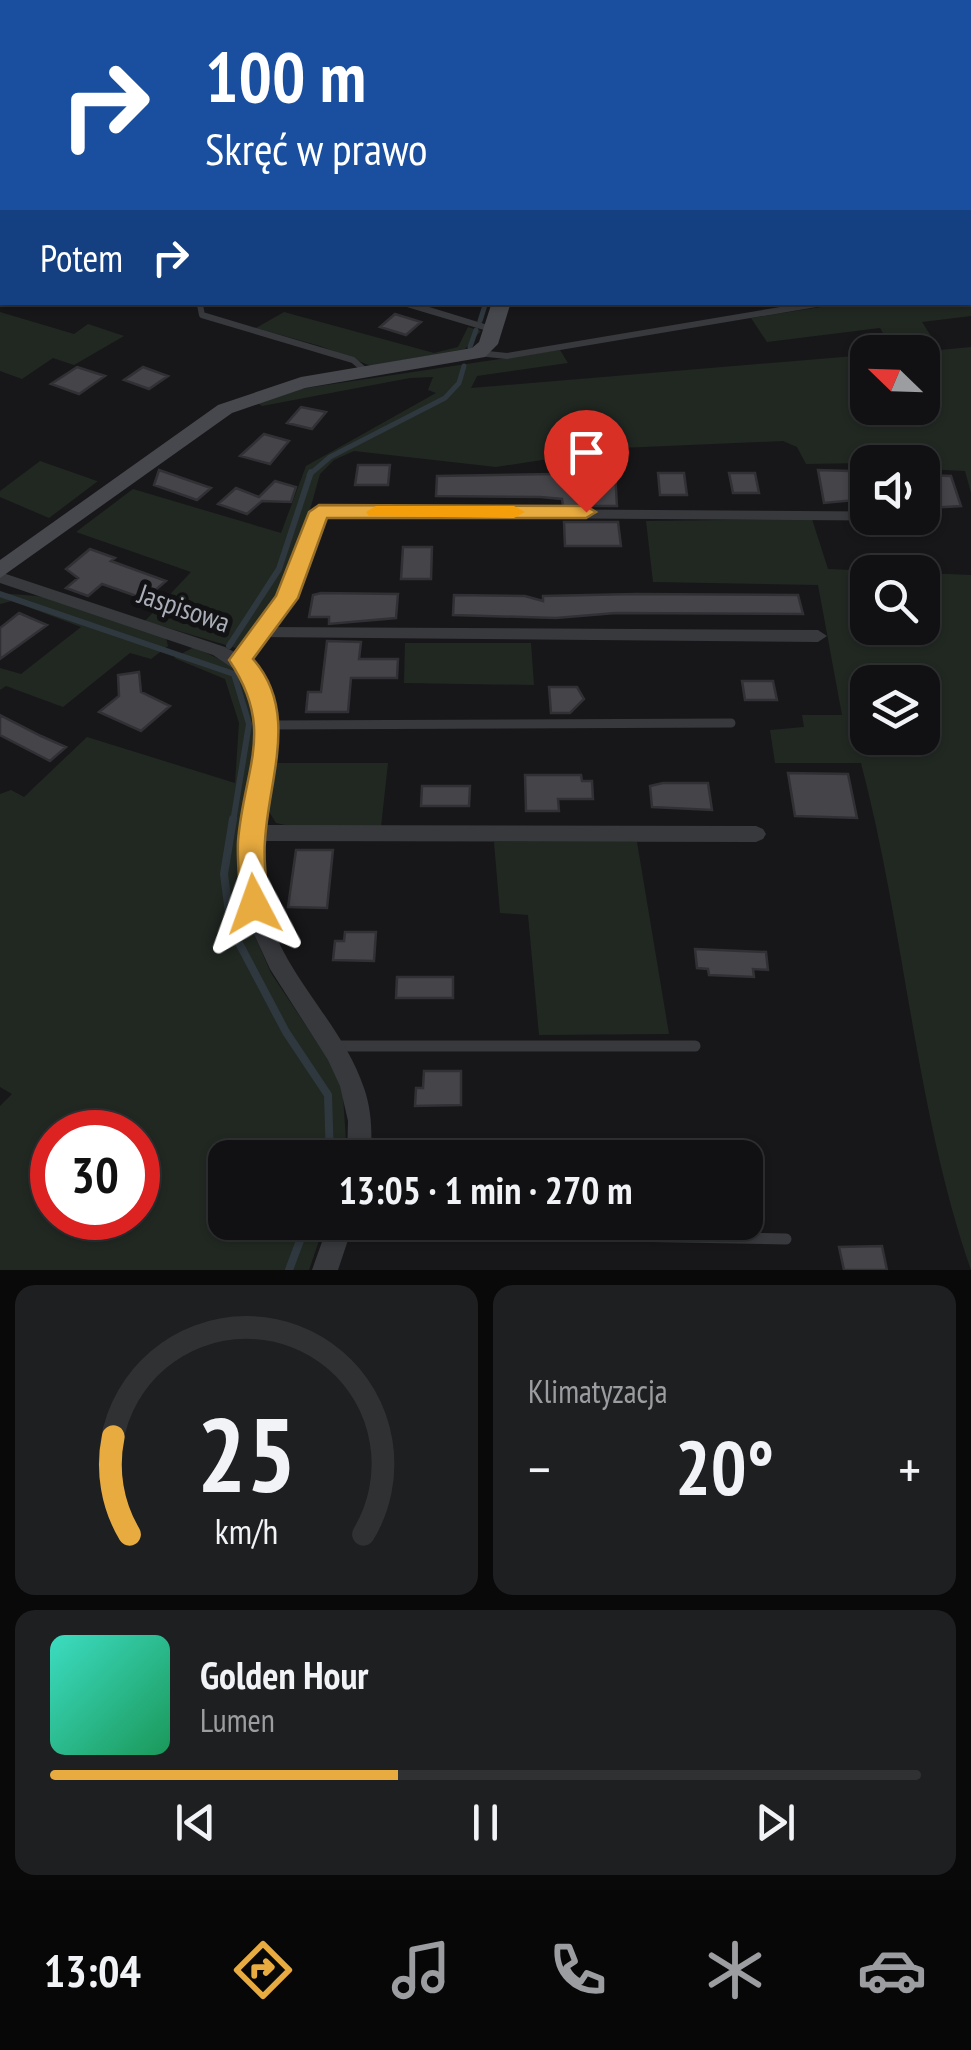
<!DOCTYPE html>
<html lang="pl">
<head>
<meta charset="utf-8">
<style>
  :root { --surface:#111113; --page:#1e1f21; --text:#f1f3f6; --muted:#9c9da0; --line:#303133; --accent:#e8ab3f }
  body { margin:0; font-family:"PT Sans Narrow",sans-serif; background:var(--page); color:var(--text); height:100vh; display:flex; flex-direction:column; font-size:38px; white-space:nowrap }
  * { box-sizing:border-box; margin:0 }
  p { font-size:32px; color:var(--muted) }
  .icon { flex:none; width:55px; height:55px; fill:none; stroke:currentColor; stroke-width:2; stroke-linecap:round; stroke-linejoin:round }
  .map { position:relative; height:1270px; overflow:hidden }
  .sheet { display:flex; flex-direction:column; gap:15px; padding:15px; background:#09090a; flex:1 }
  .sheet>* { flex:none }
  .guide { position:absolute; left:0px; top:0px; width:972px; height:305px; box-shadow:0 2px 8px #0004,0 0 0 2px var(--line); background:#1a4fa0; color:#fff; overflow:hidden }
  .needle { width:65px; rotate:293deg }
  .tools { position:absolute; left:850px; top:335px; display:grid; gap:20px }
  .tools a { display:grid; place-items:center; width:90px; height:90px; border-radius:20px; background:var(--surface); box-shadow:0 2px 8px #0004,0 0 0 2px var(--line); font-size:50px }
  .speed { position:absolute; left:30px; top:1110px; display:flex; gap:20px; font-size:50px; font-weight:700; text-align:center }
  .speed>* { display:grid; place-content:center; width:130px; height:130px; border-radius:50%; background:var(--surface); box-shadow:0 2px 8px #0004,0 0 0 2px var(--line); line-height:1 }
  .speed .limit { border:15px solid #d22; background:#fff; color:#111 }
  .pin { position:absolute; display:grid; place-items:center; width:85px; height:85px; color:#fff; margin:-102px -42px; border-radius:50% 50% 50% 0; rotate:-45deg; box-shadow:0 0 10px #0007 }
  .pin .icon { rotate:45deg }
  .me { position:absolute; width:110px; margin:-55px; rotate:356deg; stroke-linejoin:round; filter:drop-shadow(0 0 8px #0008) }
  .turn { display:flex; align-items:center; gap:35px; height:210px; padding:0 40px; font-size:45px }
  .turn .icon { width:130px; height:130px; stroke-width:2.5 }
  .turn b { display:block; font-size:70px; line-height:85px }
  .then { display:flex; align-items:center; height:95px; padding:0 40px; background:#0003; gap:20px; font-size:38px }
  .big { font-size:75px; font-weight:700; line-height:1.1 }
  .sheet .widget { flex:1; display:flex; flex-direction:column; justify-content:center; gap:15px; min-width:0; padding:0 35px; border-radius:20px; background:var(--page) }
  .sheet .dial { align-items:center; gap:0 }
  .dial svg { height:260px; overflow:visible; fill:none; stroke:var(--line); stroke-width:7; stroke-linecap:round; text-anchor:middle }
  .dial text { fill:var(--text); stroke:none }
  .song { display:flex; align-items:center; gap:30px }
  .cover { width:120px; height:120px; border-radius:15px; background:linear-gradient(135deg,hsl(170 70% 55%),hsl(150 70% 35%)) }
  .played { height:10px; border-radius:5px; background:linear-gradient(90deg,var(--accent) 40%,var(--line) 40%) }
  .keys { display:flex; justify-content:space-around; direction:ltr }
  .heat { display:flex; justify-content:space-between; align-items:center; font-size:55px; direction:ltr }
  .sheet .tiles { flex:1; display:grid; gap:15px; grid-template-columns:1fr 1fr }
  .widget:last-child { grid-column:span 2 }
  .trip { position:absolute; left:208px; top:1140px; width:555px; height:100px; border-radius:20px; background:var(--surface); box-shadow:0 2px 8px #0004,0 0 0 2px var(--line); font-weight:700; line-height:100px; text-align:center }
  .menu { display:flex; height:160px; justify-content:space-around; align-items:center; background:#070708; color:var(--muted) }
  .menu .icon { width:70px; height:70px }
  .menu .on { color:var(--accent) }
  .menu b { font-size:45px; color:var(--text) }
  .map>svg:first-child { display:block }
</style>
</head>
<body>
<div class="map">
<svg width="971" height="1270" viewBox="0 0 971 1270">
  <rect width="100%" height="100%" fill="#171719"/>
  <path fill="#212822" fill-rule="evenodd" d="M971,282V316L922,322L940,350L971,347V493L965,471L923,469L922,462L806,464L797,447L783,441L620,448L496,467L354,451L334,460L320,474L301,542L274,603L236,648L145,621L191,572L76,532L133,489L281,533L306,466L436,393L428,390L433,377L410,378L262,406L256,402L286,391L560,350L568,363L477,376L471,388L867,355L868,408H922V352H894L880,328L767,342L751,318L846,303L970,302Z
    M0,312L74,334L88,324L124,336L74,365L53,358L22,379L0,371Z
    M284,312L434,353L458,347L468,327L481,331L465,349L371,366L320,346L256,328Z
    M40,461L97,481H98L49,518L0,497V491Z
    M812,519L828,569L901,572H868V628H922L923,573L971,575V1270C915,1108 905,930 861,763H775L770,730L804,727L802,715H842L818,585L653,582L646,521ZM868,682H922V738H868Z
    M0,593L48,597L166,638L168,646L151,659L130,653L63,707L6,686L0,690V668L21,674L81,627L12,601L0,604Z
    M405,643H531L534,685L404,683Z
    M194,647L242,670L259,721L237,869L243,909L271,973L342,1080L347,1157L225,1158V1222L325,1223L309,1270H0V1106L12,1094L0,1087V794L11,790L24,797L87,737L235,783L239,723L225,679L174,658ZM52,1132H138V1218H52Z
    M277,763H388L381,827L299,828L276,823L268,810Z
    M494,842H637L669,1034L539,1035L528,915L500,913Z"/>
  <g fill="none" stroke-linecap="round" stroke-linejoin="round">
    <path stroke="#2f383e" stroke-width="5" d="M480,321L486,302
      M470,347L476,330
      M309,475L330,457L445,398L459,383L464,366"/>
    <path stroke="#2f383e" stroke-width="6" d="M0,594L234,674L249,724L233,822
      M229,646L279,569L311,472"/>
    <path stroke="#2f383e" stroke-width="8" d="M233,819L224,874L231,928L286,1032L328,1095L330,1158
      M289,1270L307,1222"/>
  </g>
  <path fill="#444449" stroke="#313135" stroke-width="2.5" d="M395,314L421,322L406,335L380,327Z
    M77,367L105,376L79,394L51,384Z
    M143,367L168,376L149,389L124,380Z
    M301,407L326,412L312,429L287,423Z
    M264,434L289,441L270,464L240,456Z
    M358,465H390L388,485H355Z
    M159,470L211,488L197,500L154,485Z
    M818,470L850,471L856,500L824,503Z
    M615,473L617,506H563L562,499L540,497L436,496L437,476Z
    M658,473H684L687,495H660Z
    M729,473H755L759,493H733Z
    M922,475L951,476L961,506L929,508Z
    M275,481L296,487L291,502L262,501L247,514L218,504L236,488L259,497Z
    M564,522H618L621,546H565Z
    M403,547H432L431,579H401Z
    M90,549L115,558L111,561L166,581L145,599L102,584L88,596L66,588L78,578L66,569Z
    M321,593L398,594L396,618L329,624V617H309L313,595Z
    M636,594L798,595L803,614L616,613L556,618L453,615L454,595L525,596L543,601V596Z
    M19,613L47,625L0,659V628Z
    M327,641L361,642L359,659H398L397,678H351L348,712H306L308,692H321Z
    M139,672L141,692L170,706L141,731L99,712L119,696L118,675Z
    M742,681H773L777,700H745Z
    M549,687H577L584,699L570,713H551Z
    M0,715L41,736L66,747L50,761L0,735Z
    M788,773L848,774L857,818L795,816Z
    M525,775H581L582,781H592L593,799H558L559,811H526Z
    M663,783H708L712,810L652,807L650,786Z
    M422,786H470L469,806H421Z
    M296,850H333L327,908L288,907Z
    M345,932H376L374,961L333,960L335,941H344Z
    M695,949L766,952L768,970L753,969L754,977L709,975L708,969L697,968Z
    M397,977H453V998H396Z
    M424,1071H461V1105L415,1106L416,1088H423Z
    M882,1246L887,1270H844L839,1247Z"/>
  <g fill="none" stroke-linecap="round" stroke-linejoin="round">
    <path stroke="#38393d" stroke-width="6" d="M200,305L202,315L353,360L368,373
      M478,353L507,356L828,302"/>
    <path stroke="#38393d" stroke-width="9" d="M897,518L932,519
      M241,660L287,598L319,512L868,516
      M269,725L731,723"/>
    <path stroke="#38393d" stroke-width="11" d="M336,1046H695
      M342,1231L786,1239"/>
    <path fill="#38393d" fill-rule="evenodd" d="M2,285V294L0,295V286Z
      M390,302H413L501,329L494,333Z
      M0,572L225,647C234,652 245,657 252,664C292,704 274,777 267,825L756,826L763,829L766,834L763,839L756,842L265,841C263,858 261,877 264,895C275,969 341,1019 364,1088C372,1111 372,1133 371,1158H347L348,1121L340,1086L328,1060L270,969L252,930L243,895L242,865L245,837L243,833L246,827L256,759L258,725L252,694L240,673L213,655L0,583Z
      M264,627L818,630L827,636L818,642L258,637L255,633Z
      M329,1222H354L338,1270H312Z"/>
    <path fill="#46484d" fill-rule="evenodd" d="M591,0H605V2H592Z
      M492,302H511L498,344L485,357L305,388L232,413L0,578V560L218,405L301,377L472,348L479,342Z"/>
  </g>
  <path fill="#e8ab3f" stroke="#976f29" stroke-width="2.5" d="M319,505L586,506L596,512L586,518H327L298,598L253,659C300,712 268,780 265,841C263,862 267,884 268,904L264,912H244L240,904C240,884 237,862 238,841C244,767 276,730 229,660L276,596L309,512Z"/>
  <path fill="#f59e0b" d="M376,506H514L525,512L514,518L369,516L366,512Z"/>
  <g text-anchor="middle" stroke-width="10" stroke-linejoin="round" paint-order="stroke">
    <g font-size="28" fill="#aaaeb8" stroke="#121214">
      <text transform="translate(184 608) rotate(19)" y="10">Jaspisowa</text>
    </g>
  </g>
</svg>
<div class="tools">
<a><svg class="needle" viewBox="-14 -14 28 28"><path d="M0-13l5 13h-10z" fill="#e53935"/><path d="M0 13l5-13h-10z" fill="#9c9da0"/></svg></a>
<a><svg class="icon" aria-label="sound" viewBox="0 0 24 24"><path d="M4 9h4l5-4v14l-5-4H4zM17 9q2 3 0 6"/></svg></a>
<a><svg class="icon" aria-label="search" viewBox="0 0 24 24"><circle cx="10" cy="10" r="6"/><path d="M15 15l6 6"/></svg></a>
<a><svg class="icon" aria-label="layers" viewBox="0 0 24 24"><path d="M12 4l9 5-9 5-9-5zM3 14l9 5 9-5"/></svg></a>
</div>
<div class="speed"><div class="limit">30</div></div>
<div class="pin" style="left:586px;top:512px;background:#d93025"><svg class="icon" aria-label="arrive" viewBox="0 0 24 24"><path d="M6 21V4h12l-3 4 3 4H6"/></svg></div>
<svg class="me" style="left:254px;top:904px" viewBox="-20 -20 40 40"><path d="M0-17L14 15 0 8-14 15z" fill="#e8ab3f" stroke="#fff" stroke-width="4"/></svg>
<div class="trip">13:05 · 1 min · 270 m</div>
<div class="guide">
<div class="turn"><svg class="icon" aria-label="right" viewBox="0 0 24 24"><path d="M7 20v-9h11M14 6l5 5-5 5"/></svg><div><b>100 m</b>Skręć w prawo</div></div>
<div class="then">Potem<svg class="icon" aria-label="right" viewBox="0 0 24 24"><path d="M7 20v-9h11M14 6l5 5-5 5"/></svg></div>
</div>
</div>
<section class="sheet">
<div class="tiles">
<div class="widget dial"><svg viewBox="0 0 100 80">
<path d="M14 69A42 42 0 1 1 86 69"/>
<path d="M14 69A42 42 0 0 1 9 39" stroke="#e8ab3f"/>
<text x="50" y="56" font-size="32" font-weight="700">25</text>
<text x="50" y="72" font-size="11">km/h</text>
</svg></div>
<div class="widget"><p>Klimatyzacja</p>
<div class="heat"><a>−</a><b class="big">20°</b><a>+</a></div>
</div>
<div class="widget">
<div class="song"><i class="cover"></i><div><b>Golden Hour</b><p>Lumen</p></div></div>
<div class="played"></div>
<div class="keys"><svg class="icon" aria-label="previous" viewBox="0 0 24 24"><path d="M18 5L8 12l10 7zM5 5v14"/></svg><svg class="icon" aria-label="pause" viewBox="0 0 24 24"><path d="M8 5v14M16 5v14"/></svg><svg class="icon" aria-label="next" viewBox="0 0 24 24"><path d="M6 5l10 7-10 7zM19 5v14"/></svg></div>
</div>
</div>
</section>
<nav class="menu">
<b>13:04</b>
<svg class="icon on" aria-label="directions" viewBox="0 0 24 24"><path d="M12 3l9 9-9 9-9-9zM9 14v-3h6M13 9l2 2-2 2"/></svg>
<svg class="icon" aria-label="music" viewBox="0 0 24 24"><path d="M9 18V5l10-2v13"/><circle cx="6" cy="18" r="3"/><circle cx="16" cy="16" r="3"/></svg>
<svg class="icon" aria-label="phone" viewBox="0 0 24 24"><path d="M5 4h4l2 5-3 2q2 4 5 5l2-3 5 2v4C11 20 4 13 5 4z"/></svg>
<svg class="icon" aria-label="climate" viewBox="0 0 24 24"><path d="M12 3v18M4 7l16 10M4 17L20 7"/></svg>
<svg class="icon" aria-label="car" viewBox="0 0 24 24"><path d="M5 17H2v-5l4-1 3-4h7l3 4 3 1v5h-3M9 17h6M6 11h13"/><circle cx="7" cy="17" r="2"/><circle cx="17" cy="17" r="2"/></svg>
</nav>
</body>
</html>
